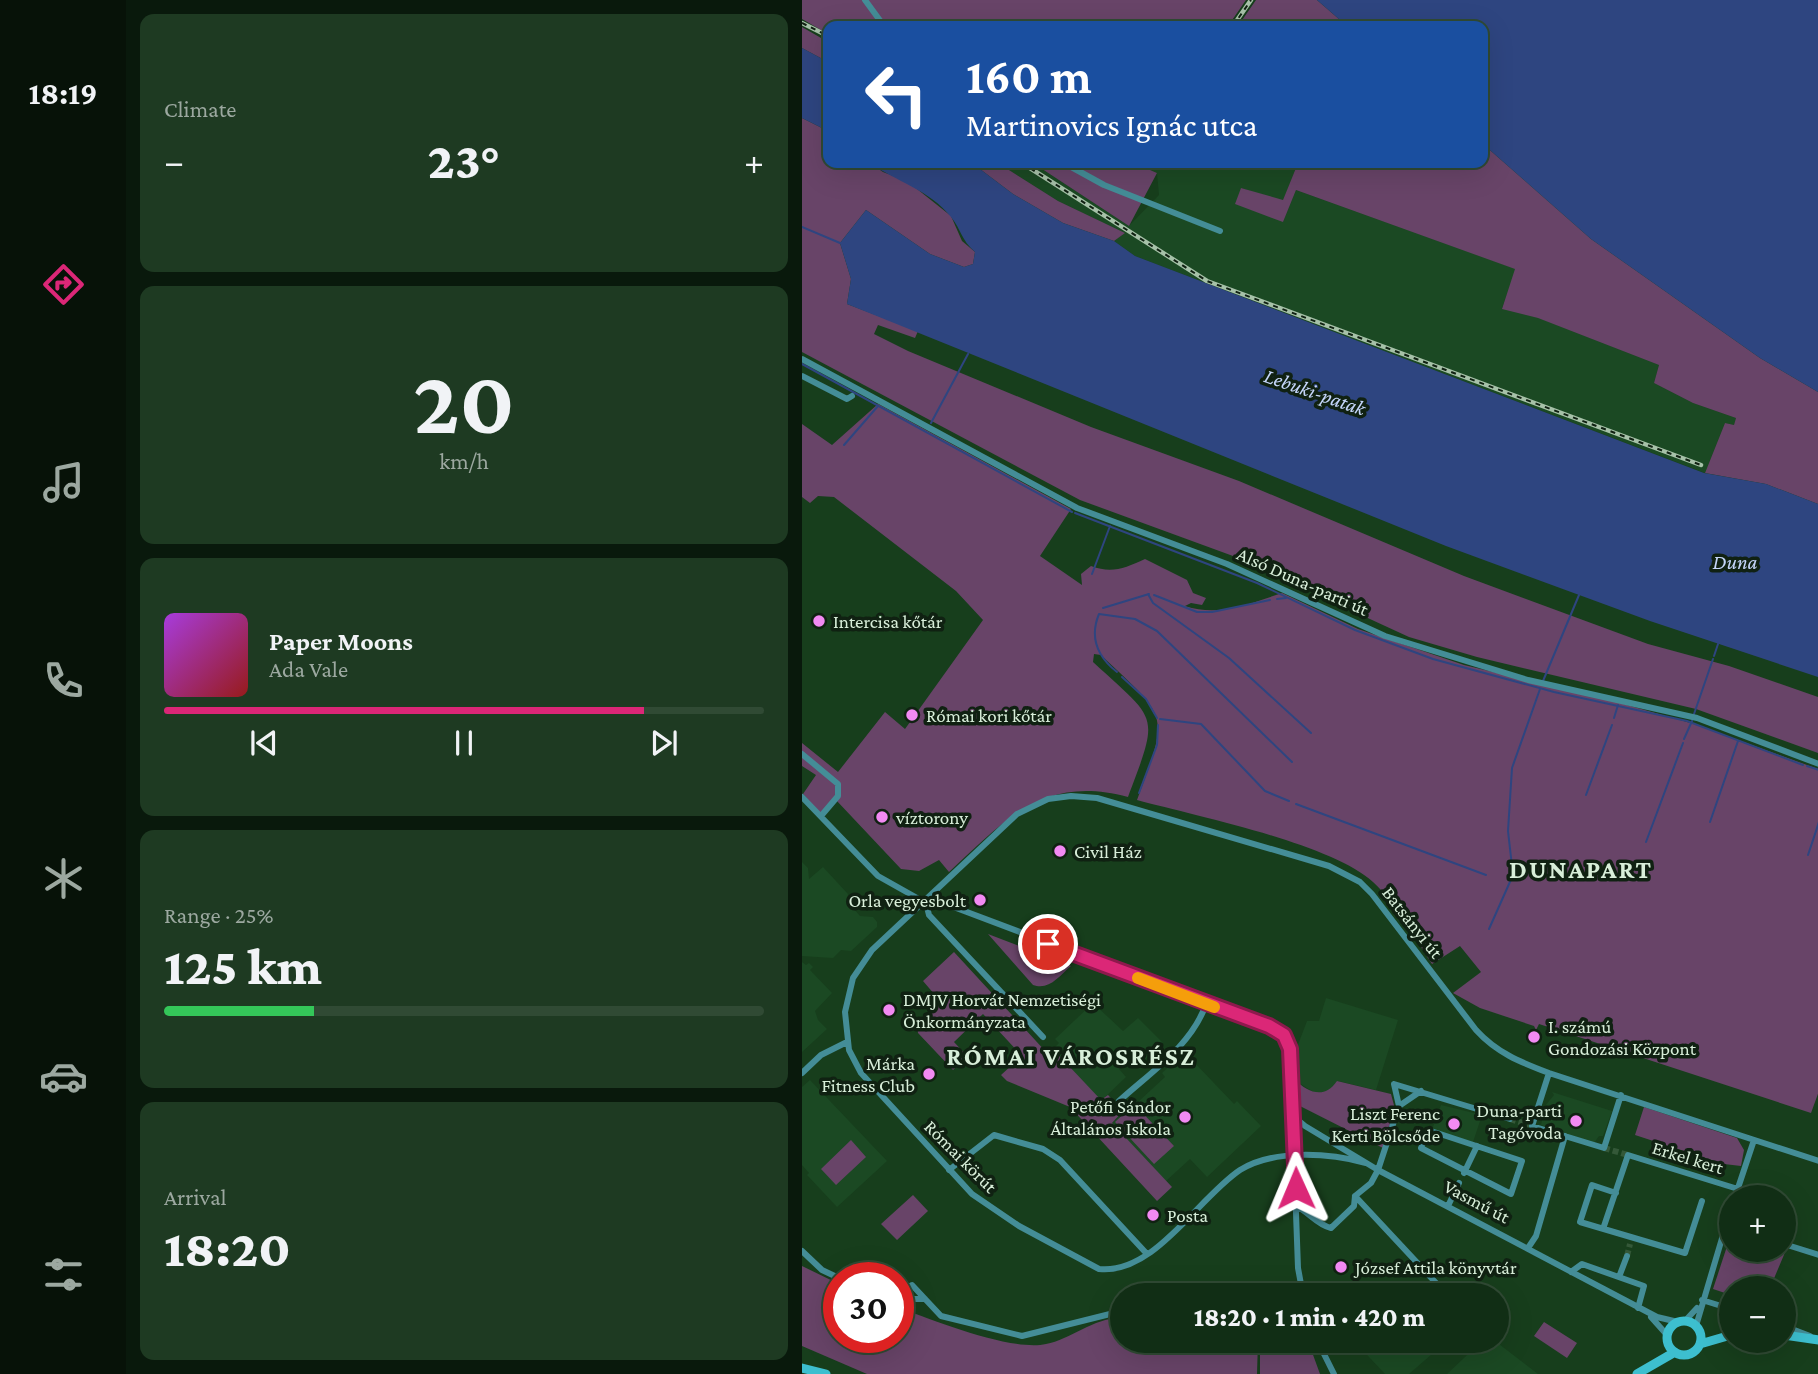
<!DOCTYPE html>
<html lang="en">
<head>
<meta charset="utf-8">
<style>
  :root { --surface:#112e15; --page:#1e3a22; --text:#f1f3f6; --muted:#9ca8a0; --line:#304a34; --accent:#db2777 }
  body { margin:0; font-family:"Crimson Pro",serif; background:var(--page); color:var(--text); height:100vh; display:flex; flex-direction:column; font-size:26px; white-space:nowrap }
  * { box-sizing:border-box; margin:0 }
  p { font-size:23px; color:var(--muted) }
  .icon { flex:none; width:38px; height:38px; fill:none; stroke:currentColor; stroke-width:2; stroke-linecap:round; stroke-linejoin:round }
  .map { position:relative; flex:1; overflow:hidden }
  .side { display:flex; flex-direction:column; gap:14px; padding:14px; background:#09190c; width:676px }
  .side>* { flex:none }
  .top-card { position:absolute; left:21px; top:21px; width:665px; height:147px; border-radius:14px; box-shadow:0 7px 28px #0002,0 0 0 2px var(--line); background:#1a4fa0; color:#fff; overflow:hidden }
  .fabs { position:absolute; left:917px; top:1185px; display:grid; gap:14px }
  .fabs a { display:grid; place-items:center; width:77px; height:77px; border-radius:50%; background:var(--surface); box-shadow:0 7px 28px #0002,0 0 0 2px var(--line); font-size:35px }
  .speed { position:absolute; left:21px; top:1262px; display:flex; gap:14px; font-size:35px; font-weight:700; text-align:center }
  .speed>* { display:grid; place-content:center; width:91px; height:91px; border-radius:50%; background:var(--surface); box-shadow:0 7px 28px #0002,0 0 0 2px var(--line); line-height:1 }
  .speed .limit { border:10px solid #d22; background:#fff; color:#111 }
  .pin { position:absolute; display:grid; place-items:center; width:60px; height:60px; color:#fff; margin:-30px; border:4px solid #fff; border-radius:50%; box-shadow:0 2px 7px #0007 }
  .me { position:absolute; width:77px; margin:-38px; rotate:359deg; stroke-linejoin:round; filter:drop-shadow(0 0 5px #0008) }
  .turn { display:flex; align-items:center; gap:24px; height:147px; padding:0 28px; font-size:32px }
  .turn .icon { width:91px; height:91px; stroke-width:2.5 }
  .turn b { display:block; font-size:49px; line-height:60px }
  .big { font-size:52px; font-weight:800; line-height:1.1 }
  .side .tile { flex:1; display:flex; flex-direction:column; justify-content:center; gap:10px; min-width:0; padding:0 24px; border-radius:14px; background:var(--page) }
  .side .dial { align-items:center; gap:0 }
  .dial b { font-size:91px; line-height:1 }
  .song { display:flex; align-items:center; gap:21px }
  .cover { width:84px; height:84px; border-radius:10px; background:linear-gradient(135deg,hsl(280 70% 55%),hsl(0 70% 35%)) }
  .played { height:7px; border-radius:4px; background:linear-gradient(90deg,var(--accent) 80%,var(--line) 80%) }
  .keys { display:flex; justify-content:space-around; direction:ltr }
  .heat { display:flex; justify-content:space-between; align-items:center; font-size:38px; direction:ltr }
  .charge { height:10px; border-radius:5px; background:linear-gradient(90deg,#34c759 25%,var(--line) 0) }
  .trip { position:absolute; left:308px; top:1283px; width:399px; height:70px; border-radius:35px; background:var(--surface); box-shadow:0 7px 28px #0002,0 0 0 2px var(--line); font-weight:800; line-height:70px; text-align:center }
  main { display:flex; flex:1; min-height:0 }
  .dock { display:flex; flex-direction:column; width:126px; justify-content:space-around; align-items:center; background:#071208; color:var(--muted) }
  .dock .icon { width:49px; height:49px }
  .dock .on { color:var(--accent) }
  .dock b { font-size:32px; color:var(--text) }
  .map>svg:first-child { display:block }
</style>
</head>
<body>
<main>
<nav class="dock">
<b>18:19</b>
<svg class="icon on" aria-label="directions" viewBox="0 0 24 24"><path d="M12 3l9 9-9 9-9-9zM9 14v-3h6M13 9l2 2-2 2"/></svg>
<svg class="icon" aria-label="music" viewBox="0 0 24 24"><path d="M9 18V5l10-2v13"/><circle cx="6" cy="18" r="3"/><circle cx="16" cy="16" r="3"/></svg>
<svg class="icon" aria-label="phone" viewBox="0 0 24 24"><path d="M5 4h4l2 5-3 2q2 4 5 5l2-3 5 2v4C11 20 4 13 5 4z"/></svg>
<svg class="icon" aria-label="climate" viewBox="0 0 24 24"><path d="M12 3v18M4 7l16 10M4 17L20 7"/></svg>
<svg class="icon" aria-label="car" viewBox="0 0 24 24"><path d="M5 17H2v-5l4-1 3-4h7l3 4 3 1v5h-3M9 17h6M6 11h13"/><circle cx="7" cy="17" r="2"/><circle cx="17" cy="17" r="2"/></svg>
<svg class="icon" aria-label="filters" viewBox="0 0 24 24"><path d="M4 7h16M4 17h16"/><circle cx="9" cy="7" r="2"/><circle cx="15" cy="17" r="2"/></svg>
</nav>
<section class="side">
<div class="tile"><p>Climate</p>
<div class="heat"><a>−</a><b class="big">23°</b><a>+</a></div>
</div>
<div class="tile dial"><b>20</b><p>km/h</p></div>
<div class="tile">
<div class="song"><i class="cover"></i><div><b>Paper Moons</b><p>Ada Vale</p></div></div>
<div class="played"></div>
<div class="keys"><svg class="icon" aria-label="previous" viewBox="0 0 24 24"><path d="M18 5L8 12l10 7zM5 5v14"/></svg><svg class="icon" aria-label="pause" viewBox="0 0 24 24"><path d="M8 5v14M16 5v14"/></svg><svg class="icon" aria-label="next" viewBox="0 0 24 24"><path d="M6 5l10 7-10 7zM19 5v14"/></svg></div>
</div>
<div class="tile"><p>Range · 25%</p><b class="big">125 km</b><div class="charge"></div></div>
<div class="tile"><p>Arrival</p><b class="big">18:20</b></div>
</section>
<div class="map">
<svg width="1017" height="1374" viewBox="0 0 1017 1374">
  <rect width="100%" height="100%" fill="#173e1c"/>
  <path fill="#1b4923" d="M196,163H231L327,226L357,195L355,173L332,163H496L481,201L439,188L481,222L494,190L714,269L700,308L737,318L857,365L852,383L891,403L934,418L932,425L923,423L903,473L333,256L312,241L322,233L256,201Z
    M0,862L6,868L7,879L21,867L46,894L45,901L58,916L71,917L75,922V927L49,951L39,950L31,958L0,956Z
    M0,962L4,965L7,963L11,967L8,970L30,993L13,1011L16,1020L25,1029L0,1052Z
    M524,998L596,1020L574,1090L536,1081L525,1092L513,1093L497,1083L494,1050L505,1021H517Z
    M291,1003L321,1031L336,1018L361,1043L335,1067L328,1059L323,1063L317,1069L324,1077L299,1101L251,1049L257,1043L253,1039Z
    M379,1055L387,1062L390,1060L432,1104L435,1101L459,1126L405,1177L388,1159L364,1181L310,1123L333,1100L336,1102L363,1077L360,1073Z
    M8,1080L85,1161L35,1207L5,1175L7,1173L0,1165V1087Z
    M750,1092L810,1111L801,1136H797L792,1143L739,1125L743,1106L752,1095Z
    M639,1105L680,1115L671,1142L630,1130Z
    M552,1341H645L607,1374H583Z
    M680,1341H693L736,1374H645Z"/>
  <path fill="#684468" d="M0,0H444L426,26H26V34L0,19Z
    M454,0H515L545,26H436Z
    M0,27L26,42V62L0,48Z
    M0,118L26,131V163H68L81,172L105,181L149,216L160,241L173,252L171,264L162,267L128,254L64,210L38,243L49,279L45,304L116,331L113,338L76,325L72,334L106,351L289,427L437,481L662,576L846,644L927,666L1016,697V753L894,709L675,657L607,637L431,556L278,500L0,352Z
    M681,144L789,239L958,358L1016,392V504L964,484L903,473L923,423L932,425L934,418L891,403L852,383L857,365L736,318L700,309L713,269L494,190L481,222L433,204L439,188L481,200L496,163H681Z
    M170,163H196L256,201L323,233L312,241L261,223L211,194Z
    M231,163H332L355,173L327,226Z
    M76,404L269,509L238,556L280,585L279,574L289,566C310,574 323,568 343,559L385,580L391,593L404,598L400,605L389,603L383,606C417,617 447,604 480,593L556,629L662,665L804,699L892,724L1016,769L1017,1091L1009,1113L737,1024L734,1030L732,1026L678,1008L651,993L679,972L658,946L630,964C612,937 595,904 571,882C528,843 394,816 335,800C368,711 366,719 299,655L292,654L291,662C356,722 358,712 326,797C242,774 203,820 147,872L137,860L117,871L99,869L34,800L18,813L1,794L14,775L0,766V743L36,772L83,712L103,729L181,620L154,591L32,497L16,496L8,503L0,497V424L30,445Z
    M186,934L269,966C257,976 247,991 231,985Z
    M152,952L245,1053L251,1049L299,1100L306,1095L321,1111L310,1123L370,1187L355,1201L268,1107L205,1081L199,1075L220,1056L181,1014L152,1042L166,1057L151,1070L116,1033L115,1024L139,1002L121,981Z
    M493,1080C506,1092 522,1100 535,1081L589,1094L593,1109L581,1148L494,1104Z
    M332,1104L372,1146L352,1164L313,1122Z
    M842,1107L935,1138L942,1150L939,1166L922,1164L833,1135Z
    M49,1140L64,1157L34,1185L19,1169Z
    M111,1195L126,1211L95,1240L79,1224Z
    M929,1234V1250H984L968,1288H929V1295L911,1289Z
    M0,1266L37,1284V1337H96V1307C129,1320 211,1352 244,1344C269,1339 295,1316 320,1318V1340L456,1341L455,1374H65L0,1346Z
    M742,1322L775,1343L765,1358L732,1336Z
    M458,1341H506L518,1374H458Z"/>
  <path fill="#2e4580" d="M515,0H1016V392L958,358L789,239L681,144V26H545Z
    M0,48L26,62V131L0,118Z
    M68,163H170L211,194L261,223L312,241L333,256L902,473L964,484L1016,504V677L848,621L644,546L45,304L49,279L38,243L64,210L128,254L162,267L171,264L173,252C159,240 159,229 149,217C128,190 93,181 68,163Z"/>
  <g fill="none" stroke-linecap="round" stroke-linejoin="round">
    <path stroke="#2e4580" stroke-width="2" d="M0,227L38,243
      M0,364L270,512
      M129,423L166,354
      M42,445L76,406
      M273,513L455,583L553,630L631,659L752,692L885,721L1001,765
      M290,574L308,526
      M346,594L351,603L427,658L509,733
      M352,595L395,612H410L468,600
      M475,599L484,598
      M301,608L347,594
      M912,656L916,644
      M315,672C296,657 287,638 297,614L333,619L355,631L490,762
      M320,677L344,699L355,718
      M741,681L777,595
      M892,714L911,659
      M812,718L816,705
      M358,719L399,724L463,791L487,801
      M882,739L890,721
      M1005,766L1017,770
      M337,793L355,745L356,725
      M784,795L810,725
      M494,804L684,875
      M908,822L936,741
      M844,842L881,743
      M1006,855L1017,822
      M687,929L711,875L706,831L710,768L738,689"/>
    <path stroke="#345838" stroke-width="6" stroke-dasharray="6 3" stroke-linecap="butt" d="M708,1119L730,1126
      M802,1148L826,1155
      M825,1256L828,1244"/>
    <path stroke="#448d97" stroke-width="6" d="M63,0L82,26
      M262,163L302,185L418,231
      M0,359L275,508L425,564L583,636L726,680L895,718L1017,764
      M0,376L45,399L50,396
      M0,754L36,784V796L19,816
      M0,797L76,876L124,903H141L467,1026L482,1035L488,1049L496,1268L501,1295
      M124,903L127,915L241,1037
      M0,1073L19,1055L45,1042
      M747,1073L730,1126L802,1148L819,1095
      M619,1091L597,1106L592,1084L708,1119
      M317,1101C349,1072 390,1045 404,1004
      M597,1106L576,1170L569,1183L553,1196L635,1284
      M491,1116L503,1126L576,1170L855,1317L876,1322
      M626,1130L720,1161L709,1194L619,1148Z
      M564,1163C527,1153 472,1149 438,1170C396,1198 352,1275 297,1269L217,1226L170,1194L59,1073L47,1050L43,1012L51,978L70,950L215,814L246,799L269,796L295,798L527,866L558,882L570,894L674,1030C695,1053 718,1062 747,1073L1017,1161
      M147,1170L192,1135L241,1149L258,1160L345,1254
      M662,1173L675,1146
      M814,1193L790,1185L778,1222L883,1253L900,1201
      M933,1197L952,1140
      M494,1206C507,1212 515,1225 529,1228L552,1206L553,1196
      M646,1206L657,1183
      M801,1229L826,1155L936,1189
      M982,1244L1017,1255
      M726,1248L734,1236L763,1136
      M0,1251L20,1270L37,1278
      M769,1272L780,1264L842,1286L836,1308
      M817,1277L825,1256
      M96,1295L110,1285L139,1316L220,1336L320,1311
      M481,1295L499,1287
      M96,1299H123
      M900,1300L929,1309
      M849,1317L866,1336
      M883,1321L895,1308
      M894,1326L929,1208
      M982,1326L1008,1336
      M515,1340L532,1374"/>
    <path stroke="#3dbfcf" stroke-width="9" d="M865 1338a17 17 0 1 1 34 0a17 17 0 1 1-34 0Z
      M982,1335L1017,1340
      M898,1344L929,1335
      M0,1368L24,1374
      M835,1374L873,1352"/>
    <g stroke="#a6c1a8" stroke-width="4.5">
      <path id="rail" d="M0,23L26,36
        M431,26L449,0
        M220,163L405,281L899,465"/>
    </g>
    <use href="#rail" stroke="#102112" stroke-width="2" stroke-dasharray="5" stroke-linecap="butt"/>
  </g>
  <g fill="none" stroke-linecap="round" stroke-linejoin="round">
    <g stroke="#8e194d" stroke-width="18">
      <path id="route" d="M246,944L467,1026L482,1035L488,1049L494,1188"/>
    </g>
    <use href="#route" stroke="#db2777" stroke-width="12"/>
    <path stroke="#f59e0b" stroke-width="12" d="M336,978L412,1007"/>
  </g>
  <g fill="#f28af3" stroke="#102112" stroke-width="2.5">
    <circle cx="17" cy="621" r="7"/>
    <circle cx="110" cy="715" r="7"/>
    <circle cx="80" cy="817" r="7"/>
    <circle cx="258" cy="851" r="7"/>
    <circle cx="178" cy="900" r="7"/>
    <circle cx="87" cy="1010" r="7"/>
    <circle cx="732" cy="1037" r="7"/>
    <circle cx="127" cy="1074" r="7"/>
    <circle cx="383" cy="1117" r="7"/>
    <circle cx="774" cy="1121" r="7"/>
    <circle cx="652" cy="1124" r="7"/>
    <circle cx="351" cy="1215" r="7"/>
    <circle cx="539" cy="1267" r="7"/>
  </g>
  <g text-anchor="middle" stroke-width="7" stroke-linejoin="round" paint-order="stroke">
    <g font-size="19" fill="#d8eed9" stroke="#102112">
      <text transform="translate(501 581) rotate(24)" y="7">Alsó Duna-parti út</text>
      <text transform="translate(611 922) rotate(52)" y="7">Batsányi út</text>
      <text transform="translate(159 1156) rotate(45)" y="7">Római körút</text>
      <text transform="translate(886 1157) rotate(17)" y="7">Erkel kert</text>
      <text transform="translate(675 1201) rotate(28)" y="7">Vasmű út</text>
    </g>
    <g font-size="19" fill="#d8eed9" stroke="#102112" text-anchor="start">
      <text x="31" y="628">Intercisa kőtár</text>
      <text x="124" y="722">Római kori kőtár</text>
      <text x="94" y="824">víztorony</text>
      <text x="272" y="858">Civil Ház</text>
      <text x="164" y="907" text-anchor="end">Orla vegyesbolt</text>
      <text x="101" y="1006">DMJV Horvát Nemzetiségi<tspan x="101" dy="22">Önkormányzata</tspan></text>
      <text x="746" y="1033">I. számú<tspan x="746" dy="22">Gondozási Központ</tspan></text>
      <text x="113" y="1070" text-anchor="end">Márka<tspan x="113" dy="22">Fitness Club</tspan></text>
      <text x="369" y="1113" text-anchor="end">Petőfi Sándor<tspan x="369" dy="22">Általános Iskola</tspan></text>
      <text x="760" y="1117" text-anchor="end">Duna-parti<tspan x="760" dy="22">Tagóvoda</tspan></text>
      <text x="638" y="1120" text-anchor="end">Liszt Ferenc<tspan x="638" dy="22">Kerti Bölcsőde</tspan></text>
      <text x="365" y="1222">Posta</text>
      <text x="553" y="1274">József Attila könyvtár</text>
    </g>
    <g font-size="21" font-style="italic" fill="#c5d6fa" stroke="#102112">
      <text transform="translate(513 392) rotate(19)" y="7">Lebuki-patak</text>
      <text x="933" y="569">Duna</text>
    </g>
    <g font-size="26" font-weight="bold" letter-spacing="2" fill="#d8eed9" stroke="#102112">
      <text x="779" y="878">DUNAPART</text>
      <text x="269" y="1065">RÓMAI VÁROSRÉSZ</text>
    </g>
  </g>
</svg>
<div class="fabs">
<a>+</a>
<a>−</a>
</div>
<div class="speed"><div class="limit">30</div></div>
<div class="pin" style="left:246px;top:944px;background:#d93025"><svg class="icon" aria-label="arrive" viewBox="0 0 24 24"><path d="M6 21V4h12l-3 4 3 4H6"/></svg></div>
<svg class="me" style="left:494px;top:1188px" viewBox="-20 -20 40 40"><path d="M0-17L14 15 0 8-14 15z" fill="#db2777" stroke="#fff" stroke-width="4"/></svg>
<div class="trip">18:20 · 1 min · 420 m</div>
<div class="top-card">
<div class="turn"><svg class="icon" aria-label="left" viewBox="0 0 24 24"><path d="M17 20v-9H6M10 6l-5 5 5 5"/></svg><div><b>160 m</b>Martinovics Ignác utca</div></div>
</div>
</div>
</main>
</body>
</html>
